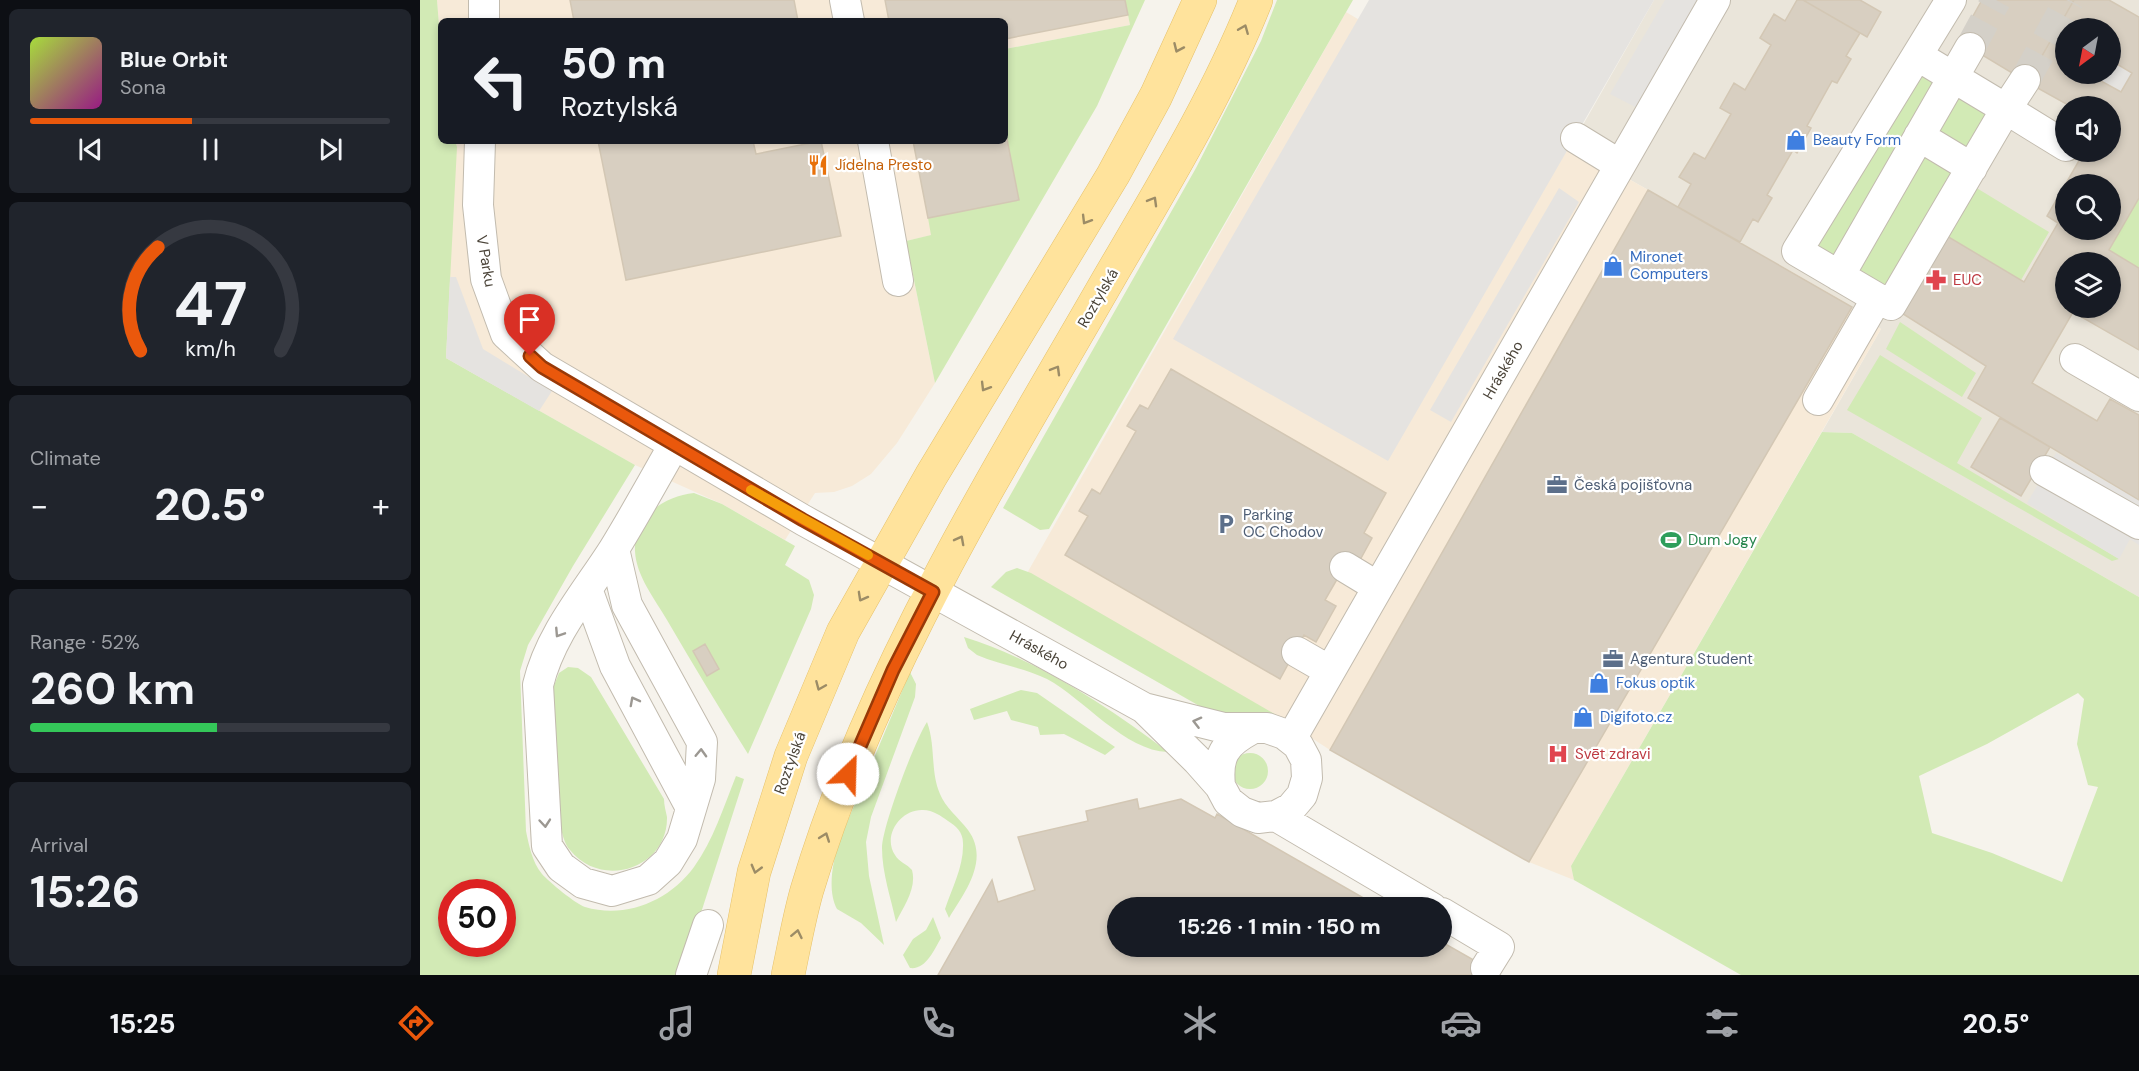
<!DOCTYPE html>
<html lang="en">
<head>
<meta charset="utf-8">
<style>
  :root { --surface:#171b24; --page:#20242c; --text:#f1f3f6; --muted:#9ea1a6; --line:#363941; --accent:#ea580c }
  body { margin:0; font-family:"DM Sans",sans-serif; background:var(--page); color:var(--text); height:100vh; display:flex; flex-direction:column; font-size:22px; white-space:nowrap }
  * { box-sizing:border-box; margin:0 }
  p { font-size:20px; color:var(--muted) }
  .icon { flex:none; width:33px; height:33px; fill:none; stroke:currentColor; stroke-width:2; stroke-linecap:round; stroke-linejoin:round }
  .map { position:relative; flex:1; overflow:hidden }
  .details { display:flex; flex-direction:column; gap:9px; padding:9px; background:#0d0f14; width:420px }
  .details>* { flex:none }
  .banner { position:absolute; left:18px; top:18px; width:570px; height:126px; border-radius:9px; box-shadow:0 3px 9px #0003; background:#171b24; color:var(--text); overflow:hidden }
  .needle { width:39px; rotate:212deg }
  .buttons { position:absolute; left:1635px; top:18px; display:grid; gap:12px }
  .buttons a { display:grid; place-items:center; width:66px; height:66px; border-radius:50%; background:var(--surface); box-shadow:0 3px 9px #0003; font-size:30px }
  .speed { position:absolute; left:18px; top:879px; display:flex; gap:12px; font-size:30px; font-weight:700; text-align:center }
  .speed>* { display:grid; place-content:center; width:78px; height:78px; border-radius:50%; background:var(--surface); box-shadow:0 3px 9px #0003; line-height:1 }
  .speed .limit { border:9px solid #d22; background:#fff; color:#111 }
  .pin { position:absolute; display:grid; place-items:center; width:51px; height:51px; color:#fff; margin:-62px -26px; border-radius:50% 50% 50% 0; rotate:-45deg; box-shadow:0 0 6px #0007 }
  .pin .icon { rotate:45deg }
  .me { position:absolute; width:66px; margin:-33px; rotate:24deg; stroke-linejoin:round; filter:drop-shadow(0 0 4px #0008) }
  .turn { display:flex; align-items:center; gap:21px; height:126px; padding:0 24px; font-size:27px }
  .turn .icon { width:78px; height:78px; stroke-width:2.5 }
  .turn b { display:block; font-size:42px; line-height:51px }
  .big { font-size:45px; font-weight:700; line-height:1.1 }
  .details .widget { flex:1; display:flex; flex-direction:column; justify-content:center; gap:9px; min-width:0; padding:0 21px; border-radius:9px; background:var(--page) }
  .details .dial { align-items:center; gap:0 }
  .dial svg { height:156px; overflow:visible; fill:none; stroke:var(--line); stroke-width:7; stroke-linecap:round; text-anchor:middle }
  .dial text { fill:var(--text); stroke:none }
  .song { display:flex; align-items:center; gap:18px }
  .cover { width:72px; height:72px; border-radius:9px; background:linear-gradient(135deg,hsl(80 70% 55%),hsl(310 70% 35%)) }
  .played { height:6px; border-radius:3px; background:linear-gradient(90deg,var(--accent) 45%,var(--line) 45%) }
  .keys { display:flex; justify-content:space-around; direction:ltr }
  .heat { display:flex; justify-content:space-between; align-items:center; font-size:33px; direction:ltr }
  .charge { height:9px; border-radius:4px; background:linear-gradient(90deg,#34c759 52%,var(--line) 0) }
  .trip { position:absolute; left:687px; top:897px; width:345px; height:60px; border-radius:30px; background:var(--surface); box-shadow:0 3px 9px #0003; font-weight:700; line-height:60px; text-align:center }
  .tab-bar { display:flex; height:96px; justify-content:space-around; align-items:center; background:#090b0e; color:var(--muted) }
  .tab-bar .icon { width:42px; height:42px }
  .tab-bar .active { color:var(--accent) }
  .tab-bar b { font-size:27px; color:var(--text) }
  main { display:flex; flex:1; min-height:0 }
  .map>svg:first-child { display:block }
</style>
</head>
<body>
<main>
<section class="details">
<div class="widget">
<div class="song"><i class="cover"></i><div><b>Blue Orbit</b><p>Sona</p></div></div>
<div class="played"></div>
<div class="keys"><svg class="icon" aria-label="previous" viewBox="0 0 24 24"><path d="M18 5L8 12l10 7zM5 5v14"/></svg><svg class="icon" aria-label="pause" viewBox="0 0 24 24"><path d="M8 5v14M16 5v14"/></svg><svg class="icon" aria-label="next" viewBox="0 0 24 24"><path d="M6 5l10 7-10 7zM19 5v14"/></svg></div>
</div>
<div class="widget dial"><svg viewBox="0 0 100 80">
<path d="M14 69A42 42 0 1 1 86 69"/>
<path d="M14 69A42 42 0 0 1 23 16" stroke="#ea580c"/>
<text x="50" y="56" font-size="32" font-weight="700">47</text>
<text x="50" y="72" font-size="11">km/h</text>
</svg></div>
<div class="widget"><p>Climate</p>
<div class="heat"><a>−</a><b class="big">20.5°</b><a>+</a></div>
</div>
<div class="widget"><p>Range · 52%</p><b class="big">260 km</b><div class="charge"></div></div>
<div class="widget"><p>Arrival</p><b class="big">15:26</b></div>
</section>
<div class="map">
<svg width="1719" height="975" viewBox="0 0 1719 975">
  <rect width="100%" height="100%" fill="#f6f3ec"/>
  <path fill="#eae5da" fill-rule="evenodd" d="M1234,0H1719V597L1432,433L1402,432L1461,329L1421,300L1151,146ZM1646,28H1690V74H1646ZM1646,106H1690V152H1646ZM1646,184H1690V230H1646ZM1646,262H1690V308H1646Z"/>
  <path fill="#f7ead8" d="M17,0H705L710,25L585,49V21H21V50Z
    M926,12L1151,146L1421,300L1461,329L1151,866L1154,880L1109,862L910,750L858,716L606,575Z
    M585,129L599,200L512,235L486,241L515,383L477,443L451,474L432,486L414,492L395,493L365,540L302,504L215,465L26,358L35,141H585Z"/>
  <path fill="#d2eab5" fill-rule="evenodd" d="M0,0H17L21,50V141H35L37,147L26,358L215,465L153,566L108,645L100,671L106,831C109,845 112,862 122,874C129,882 156,904 165,907C206,919 249,901 274,867C293,841 304,806 316,776L324,779L261,975H0ZM32,892H82V944H32Z
    M705,0H725L677,106L515,383L486,241L511,235L508,218L599,200L585,129V49L710,25Z
    M857,0H933L629,529L620,530L583,508L776,168L841,41Z
    M1494,73L1517,76L1412,261L1395,244Z
    M1540,94L1564,107L1565,117L1463,290L1437,279L1436,263Z
    M1555,187L1629,232L1601,280L1527,236Z
    M1719,198V268L1689,250Z
    M1480,322L1556,373L1542,397L1466,349Z
    M1460,355L1562,418L1537,463L1699,559L1692,561L1427,410Z
    M1402,432L1432,433L1719,597V975H1321L1154,880L1151,866ZM1658,693L1664,699L1657,744L1668,785L1678,787L1642,882L1572,853L1512,833L1499,776L1567,744Z
    M274,493L302,504L375,546L365,565L389,580L394,595L391,609L328,754C300,709 273,665 247,620C235,599 216,576 215,551C213,517 244,496 274,493ZM285,644L299,669L287,676L273,651Z
    M597,568L611,573L858,716L845,722L783,708L571,587L586,572Z
    M544,637C618,660 687,706 748,752C705,751 664,699 627,679C605,668 580,665 557,655L548,648Z
    M148,667L158,668L171,677L244,799C244,805 246,812 247,817C248,868 182,890 150,850C145,845 143,836 141,829L133,688L139,673Z
    M490,672L496,684L495,697L451,817L446,842L449,876L464,945L441,923L417,909C407,890 413,863 418,844Z
    M601,690L617,693L695,747L685,755L644,734L620,735L618,727L591,720L587,711L554,720L550,709Z
    M507,722C516,746 510,771 520,794C525,807 539,818 548,830C570,860 545,892 529,918L525,909C532,888 544,866 543,843C543,832 536,826 528,821C521,816 513,810 503,810C481,809 462,835 475,855C479,862 487,864 492,870C497,888 484,906 476,922C471,898 462,873 462,848C462,827 495,740 507,722Z
    M812 771a18 18 0 1 1 36 0a18 18 0 1 1-36 0Z
    M513,917L521,938C514,950 506,970 490,968L483,955L493,939L506,930Z"/>
  <path fill="#e5e3e0" d="M949,0H1234L968,461L753,339Z
    M1245,0H1282L1219,109L1190,94Z
    M1692,61L1712,73L1701,92L1681,81L1685,74H1690Z
    M1139,188L1159,202L1031,422L1010,410Z
    M30,277H36L63,349L132,391L119,411L26,358Z
    M1636,453L1719,500V545L1710,539L1699,559L1607,503Z"/>
  <path fill="#d8cfc1" stroke="#d3c7b4" stroke-width="1.5" fill-rule="evenodd" d="M150,0H374L378,21H154Z
    M465,0H705L708,15L585,39V21H469Z
    M1377,0H1383L1440,33L1426,56L1431,59L1417,83L1412,81L1387,126L1391,128L1377,153L1373,150L1347,195L1352,198L1338,222L1333,219L1320,242L1258,207L1271,184L1259,177L1274,153L1285,159L1311,114L1300,108L1314,83L1325,90L1351,45L1340,38L1354,14L1365,21Z
    M1383,0H1440L1461,12L1447,37Z
    M1562,0H1654L1607,82L1539,41Z
    M1654,0H1689L1719,17V198L1689,250L1719,268V350L1653,312L1612,383L1677,421L1690,399L1719,415V500L1548,398L1566,366L1480,312L1527,236L1604,282L1638,223L1627,216L1664,152H1690V106H1650L1607,82ZM1646,28H1690V64L1692,61L1712,73L1701,92L1681,81L1685,74H1646ZM1646,184H1690V230H1646ZM1646,262H1690V308H1646Z
    M585,129L599,200L508,218L493,141H585Z
    M178,141H333L336,154L401,141L421,236L206,280Z
    M1228,190L1432,307L1109,862L910,750Z
    M751,369L966,493L944,533L952,538L940,560L931,555L905,600L916,606L896,642L884,635L860,679L645,555L668,516L659,511L672,489L680,494L716,431L707,426L720,405L728,409Z
    M1580,418L1630,447L1601,496L1551,467Z
    M285,644L299,669L287,676L273,651Z
    M717,799L719,809L761,799L795,818L797,814L961,908H698V946H1022V942L1080,975H518L572,880L578,902L615,890L598,837L668,821L666,811Z"/>
  <g fill="none" stroke-linecap="round" stroke-linejoin="round">
    <path stroke="#d4d0c8" stroke-width="30" stroke-dasharray="30 15" stroke-linecap="butt" d="M1550,48L1576,0
      M1605,80L1649,0"/>
    <g stroke="#c2bbae" stroke-width="32">
      <path id="minor" d="M425,0L429,21
        M64,21V0
        M1605,80L1586,109L1646,146
        M1499,136L1552,168
        M1156,138L1200,165
        M60,141L58,205L66,279L86,334L122,367L383,520L724,708L777,760L800,786L808,801L822,812L838,818L856,816L871,808L882,795L887,778L886,760L878,745L864,734L847,728H804L724,708
        M453,141L478,281
        M1419,276L1550,48
        M1457,298L1377,251L1531,0
        M1655,359L1719,396
        M1398,400L1457,298L1471,305L1586,109L1498,56
        M1625,471L1719,524
        M194,549L207,605L282,742L280,779L262,839L248,862L228,880L192,891L163,883L141,867L127,846L118,685C130,634 166,593 194,549C215,515 234,480 254,445
        M925,567L958,587
        M167,589L195,666L271,808
        M877,652L910,671
        M871,739L1295,0
        M800,786C797,756 804,744 830,730
        M856,816L1012,908
        M1022,913L1079,947L1066,968
        M271,975L288,925"/>
    </g>
    <g stroke="#e6c16a" stroke-width="34">
      <path id="major" d="M314,975L334,872L371,756L423,632L511,476L693,175L736,96L780,0
        M368,975C374,947 379,918 387,890C452,672 576,475 688,280C741,189 797,98 836,0"/>
    </g>
    <use href="#minor" stroke="#fff" stroke-width="30"/>
    <use href="#major" stroke="#ffe39c" stroke-width="33"/>
  </g>
  <defs><path id="oneway-chevron" d="M-2-3.5L2.5 0L-2 3.5" fill="none" stroke-width="1.6" stroke-linecap="round" stroke-linejoin="round" transform="scale(1.5)"/></defs>
  <g stroke="#9c8c66">
    <use href="#oneway-chevron" transform="translate(824 29) rotate(-68)"/>
    <use href="#oneway-chevron" transform="translate(758 48) rotate(114)"/>
    <use href="#oneway-chevron" transform="translate(733 201) rotate(-60)"/>
    <use href="#oneway-chevron" transform="translate(666 220) rotate(121)"/>
    <use href="#oneway-chevron" transform="translate(636 370) rotate(-60)"/>
    <use href="#oneway-chevron" transform="translate(565 387) rotate(121)"/>
    <use href="#oneway-chevron" transform="translate(540 540) rotate(-62)"/>
    <use href="#oneway-chevron" transform="translate(442 597) rotate(119)"/>
    <use href="#oneway-chevron" transform="translate(400 686) rotate(113)"/>
    <use href="#oneway-chevron" transform="translate(405 837) rotate(-70)"/>
    <use href="#oneway-chevron" transform="translate(336 869) rotate(105)"/>
    <use href="#oneway-chevron" transform="translate(377 934) rotate(-78)"/>
  </g>
  <g stroke="#9c9892">
    <use href="#oneway-chevron" transform="translate(139 633) rotate(123)"/>
    <use href="#oneway-chevron" transform="translate(214 701) rotate(-118)"/>
    <use href="#oneway-chevron" transform="translate(777 722) rotate(-166)"/>
    <use href="#oneway-chevron" transform="translate(281 753) rotate(-88)"/>
    <use href="#oneway-chevron" transform="translate(125 823) rotate(85)"/>
  </g>
  <g fill="none" stroke-linecap="round" stroke-linejoin="round">
    <g stroke="#983908" stroke-width="15">
      <path id="route" d="M110,356L122,367L383,520L513,592L473,670L428,774"/>
    </g>
    <use href="#route" stroke="#ea580c" stroke-width="10"/>
    <path stroke="#f59e0b" stroke-width="10" d="M331,490L448,555"/>
  </g>
  <defs>
    <g id="shop-bare" transform="scale(1.62)"><path d="M-5-2.5h2.3a2.7 3.5 0 0 1 5.4 0H5L5.5 6h-11ZM-1.5-2.5h3a1.5 2.3 0 0 0-3 0Z" fill="#3f7fe0" stroke="#fff" stroke-width="2.5" paint-order="stroke"/></g>
    <g id="restaurant-bare" transform="scale(1.62)"><path d="M-5-6h1v4h1v-4h1v4h1v-4h1v5L-1.5 .5V6h-2V.5L-5-1ZM5-6V6H3V1.5H1.5Q1.5-4 5-6Z" fill="#e8710a" stroke="#fff" stroke-width="2.5" paint-order="stroke"/></g>
    <g id="pharmacy-bare" transform="scale(1.62)"><path d="M-2-6h4v4h4v4h-4v4h-4v-4h-4v-4h4Z" fill="#e0444e" stroke="#fff" stroke-width="2.5" paint-order="stroke"/></g>
    <g id="office-bare" transform="scale(1.62)"><path d="M-6-3h4V-5.5h4V-3h4V5H-6ZM-1-4.5V-3h2v-1.5ZM-6 0V1H6V0Z" fill="#5c6f8a" stroke="#fff" stroke-width="2.5" paint-order="stroke"/></g>
    <g id="parking-bare" transform="scale(1.62)"><path d="M-3.5-5.5H1a3.5 3.5 0 0 1 0 7H-1V5.5H-3.5ZM-1-3.4V-.6H.8a1.4 1.4 0 0 0 0-2.8Z" fill="#5c6f8a" stroke="#fff" stroke-width="2.5" paint-order="stroke"/></g>
    <g id="stadium-bare" transform="scale(1.62)"><path d="M0-5a6.5 5 0 1 0 0 10a6.5 5 0 1 0 0-10ZM-3.5-1.8h7v3.6h-7Z" fill="#2e9e5b" stroke="#fff" stroke-width="2.5" paint-order="stroke"/></g>
    <g id="hospital-bare" transform="scale(1.62)"><path d="M-5-5h3v3.5h4V-5h3V5h-3V1.5h-4V5h-3Z" fill="#e0444e" stroke="#fff" stroke-width="2.5" paint-order="stroke"/></g>
  </defs>
  <g fill-rule="evenodd">
    <use href="#shop-bare" x="1376" y="140"/>
    <use href="#restaurant-bare" x="398" y="165"/>
    <use href="#shop-bare" x="1193" y="266"/>
    <use href="#pharmacy-bare" x="1516" y="280"/>
    <use href="#office-bare" x="1137" y="485"/>
    <use href="#parking-bare" x="806" y="524"/>
    <use href="#stadium-bare" x="1251" y="540"/>
    <use href="#office-bare" x="1193" y="659"/>
    <use href="#shop-bare" x="1179" y="683"/>
    <use href="#shop-bare" x="1163" y="717"/>
    <use href="#hospital-bare" x="1138" y="754"/>
  </g>
  <g text-anchor="middle" stroke-width="4.5" stroke-linejoin="round" paint-order="stroke">
    <g font-size="15" fill="#366cbe" stroke="#fff" text-anchor="start">
      <text x="1393" y="145">Beauty Form</text>
      <text x="1210" y="262">Mironet<tspan x="1210" dy="17">Computers</tspan></text>
      <text x="1196" y="688">Fokus optik</text>
      <text x="1180" y="722">Digifoto.cz</text>
    </g>
    <g font-size="15" fill="#c56008" stroke="#fff" text-anchor="start">
      <text x="415" y="170">Jídelna Presto</text>
    </g>
    <g font-size="15" fill="#4b4439" stroke="#fff">
      <text transform="translate(66 261) rotate(80)" y="5">V Parku</text>
      <text transform="translate(678 298) rotate(-60)" y="5">Roztylská</text>
      <text transform="translate(1083 370) rotate(-60)" y="5">Hráského</text>
      <text transform="translate(619 650) rotate(29)" y="5">Hráského</text>
      <text transform="translate(370 763) rotate(-70)" y="5">Roztylská</text>
    </g>
    <g font-size="15" fill="#be3a42" stroke="#fff" text-anchor="start">
      <text x="1533" y="285">EUC</text>
      <text x="1155" y="759">Svēt zdravi</text>
    </g>
    <g font-size="15" fill="#4e5e75" stroke="#fff" text-anchor="start">
      <text x="1154" y="490">Česká pojišťovna</text>
      <text x="823" y="520">Parking<tspan x="823" dy="17">OC Chodov</tspan></text>
      <text x="1210" y="664">Agentura Student</text>
    </g>
    <g font-size="15" fill="#27864d" stroke="#fff" text-anchor="start">
      <text x="1268" y="545">Dum Jogy</text>
    </g>
  </g>
</svg>
<div class="buttons">
<a><svg class="needle" viewBox="-14 -14 28 28"><path d="M0-13l5 13h-10z" fill="#e53935"/><path d="M0 13l5-13h-10z" fill="#9ea1a6"/></svg></a>
<a><svg class="icon" aria-label="sound" viewBox="0 0 24 24"><path d="M4 9h4l5-4v14l-5-4H4zM17 9q2 3 0 6"/></svg></a>
<a><svg class="icon" aria-label="search" viewBox="0 0 24 24"><circle cx="10" cy="10" r="6"/><path d="M15 15l6 6"/></svg></a>
<a><svg class="icon" aria-label="layers" viewBox="0 0 24 24"><path d="M12 4l9 5-9 5-9-5zM3 14l9 5 9-5"/></svg></a>
</div>
<div class="speed"><div class="limit">50</div></div>
<div class="pin" style="left:110px;top:356px;background:#d93025"><svg class="icon" aria-label="arrive" viewBox="0 0 24 24"><path d="M6 21V4h12l-3 4 3 4H6"/></svg></div>
<svg class="me" style="left:428px;top:774px" viewBox="-20 -20 40 40"><circle r="19" fill="#fff"/><path d="M0-13L10 11 0 6-10 11z" fill="#ea580c"/></svg>
<div class="trip">15:26 · 1 min · 150 m</div>
<div class="banner">
<div class="turn"><svg class="icon" aria-label="left" viewBox="0 0 24 24"><path d="M17 20v-9H6M10 6l-5 5 5 5"/></svg><div><b>50 m</b>Roztylská</div></div>
</div>
</div>
</main>
<nav class="tab-bar">
<b>15:25</b>
<svg class="icon active" aria-label="directions" viewBox="0 0 24 24"><path d="M12 3l9 9-9 9-9-9zM9 14v-3h6M13 9l2 2-2 2"/></svg>
<svg class="icon" aria-label="music" viewBox="0 0 24 24"><path d="M9 18V5l10-2v13"/><circle cx="6" cy="18" r="3"/><circle cx="16" cy="16" r="3"/></svg>
<svg class="icon" aria-label="phone" viewBox="0 0 24 24"><path d="M5 4h4l2 5-3 2q2 4 5 5l2-3 5 2v4C11 20 4 13 5 4z"/></svg>
<svg class="icon" aria-label="climate" viewBox="0 0 24 24"><path d="M12 3v18M4 7l16 10M4 17L20 7"/></svg>
<svg class="icon" aria-label="car" viewBox="0 0 24 24"><path d="M5 17H2v-5l4-1 3-4h7l3 4 3 1v5h-3M9 17h6M6 11h13"/><circle cx="7" cy="17" r="2"/><circle cx="17" cy="17" r="2"/></svg>
<svg class="icon" aria-label="filters" viewBox="0 0 24 24"><path d="M4 7h16M4 17h16"/><circle cx="9" cy="7" r="2"/><circle cx="15" cy="17" r="2"/></svg>
<b>20.5°</b>
</nav>
</body>
</html>
